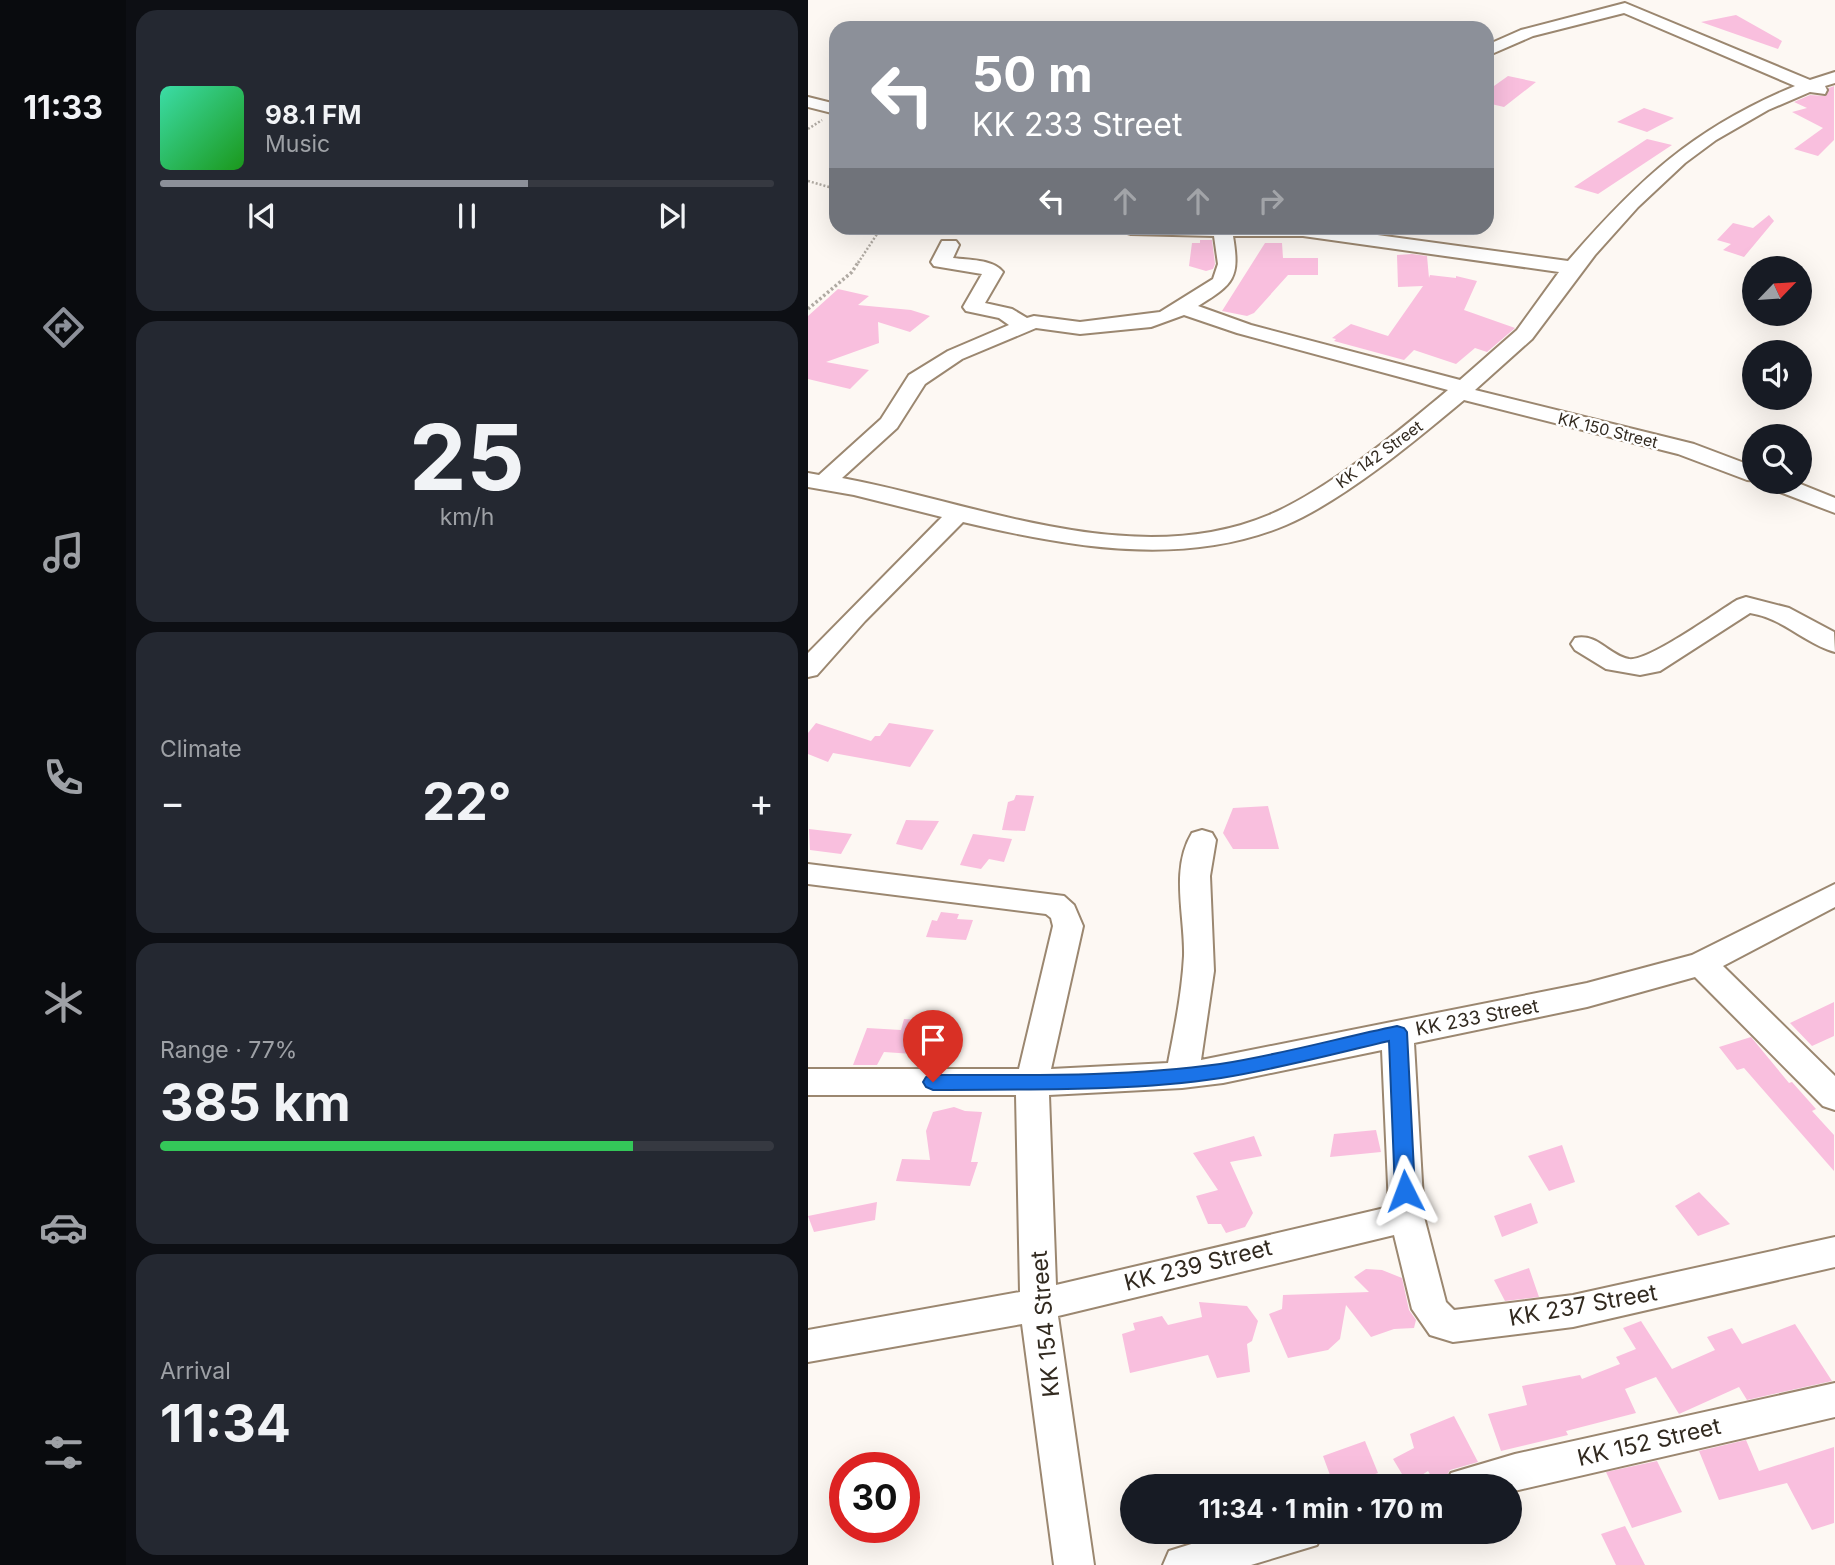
<!DOCTYPE html>
<html lang="en">
<head>
<meta charset="utf-8">
<style>
  :root { --surface:#171b24; --page:#242831; --text:#f1f3f6; --muted:#9ea1a6; --line:#363941; --accent:#8c9099 }
  body { margin:0; font-family:Inter,sans-serif; background:var(--page); color:var(--text); height:100vh; display:flex; flex-direction:column; font-size:26px; white-space:nowrap }
  * { box-sizing:border-box; margin:0 }
  p { font-size:23px; color:var(--muted) }
  .icon { flex:none; width:38px; height:38px; fill:none; stroke:currentColor; stroke-width:2; stroke-linecap:round; stroke-linejoin:round }
  .map { position:relative; flex:1; overflow:hidden }
  .drawer { display:flex; flex-direction:column; gap:10px; padding:10px; background:#0d0f14; width:682px }
  .drawer>* { flex:none }
  .hud { position:absolute; left:21px; top:21px; width:665px; height:214px; border-radius:21px; box-shadow:0 7px 28px #0002; background:#8c9099; color:#fff; overflow:hidden }
  .needle { width:46px; rotate:65deg }
  .fabs { position:absolute; left:934px; top:256px; display:grid; gap:14px }
  .fabs a { display:grid; place-items:center; width:70px; height:70px; border-radius:50%; background:var(--surface); box-shadow:0 7px 28px #0002; font-size:35px }
  .speed { position:absolute; left:21px; top:1452px; display:flex; gap:14px; font-size:35px; font-weight:700; text-align:center }
  .speed>* { display:grid; place-content:center; width:91px; height:91px; border-radius:50%; background:var(--surface); box-shadow:0 7px 28px #0002; line-height:1 }
  .speed .limit { border:10px solid #d22; background:#fff; color:#111 }
  .pin { position:absolute; display:grid; place-items:center; width:60px; height:60px; color:#fff; margin:-72px -30px; border-radius:50% 50% 50% 0; rotate:-45deg; box-shadow:0 0 7px #0007 }
  .pin .icon { rotate:45deg }
  .me { position:absolute; width:77px; margin:-38px; rotate:357deg; stroke-linejoin:round; filter:drop-shadow(0 0 5px #0008) }
  .turn { display:flex; align-items:center; gap:24px; height:147px; padding:0 28px; font-size:32px }
  .turn .icon { width:91px; height:91px; stroke-width:2.5 }
  .turn b { display:block; font-size:49px; line-height:60px }
  .lanes { display:flex; align-items:center; height:66px; padding:0 28px; background:#0003; justify-content:center; gap:35px; direction:ltr }
  .lanes .off { opacity:.35 }
  .big { font-size:52px; font-weight:700; line-height:1.1 }
  .drawer .widget { flex:1; display:flex; flex-direction:column; justify-content:center; gap:10px; min-width:0; padding:0 24px; border-radius:21px; background:var(--page) }
  .drawer .dial { align-items:center; gap:0 }
  .dial b { font-size:91px; line-height:1 }
  .song { display:flex; align-items:center; gap:21px }
  .cover { width:84px; height:84px; border-radius:10px; background:linear-gradient(135deg,hsl(160 70% 55%),hsl(120 70% 35%)) }
  .played { height:7px; border-radius:4px; background:linear-gradient(90deg,var(--accent) 60%,var(--line) 60%) }
  .keys { display:flex; justify-content:space-around; direction:ltr }
  .heat { display:flex; justify-content:space-between; align-items:center; font-size:38px; direction:ltr }
  .charge { height:10px; border-radius:5px; background:linear-gradient(90deg,#34c759 77%,var(--line) 0) }
  .trip { position:absolute; left:312px; top:1474px; width:402px; height:70px; border-radius:35px; background:var(--surface); box-shadow:0 7px 28px #0002; font-weight:700; line-height:70px; text-align:center }
  main { display:flex; flex:1; min-height:0 }
  .tabs { display:flex; flex-direction:column; width:126px; justify-content:space-around; align-items:center; background:#090b0e; color:var(--muted) }
  .tabs .icon { width:49px; height:49px }
  .tabs .active { color:var(--accent) }
  .tabs b { font-size:32px; color:var(--text) }
  .map>svg:first-child { display:block }
</style>
</head>
<body>
<main>
<nav class="tabs">
<b>11:33</b>
<svg class="icon active" aria-label="directions" viewBox="0 0 24 24"><path d="M12 3l9 9-9 9-9-9zM9 14v-3h6M13 9l2 2-2 2"/></svg>
<svg class="icon" aria-label="music" viewBox="0 0 24 24"><path d="M9 18V5l10-2v13"/><circle cx="6" cy="18" r="3"/><circle cx="16" cy="16" r="3"/></svg>
<svg class="icon" aria-label="phone" viewBox="0 0 24 24"><path d="M5 4h4l2 5-3 2q2 4 5 5l2-3 5 2v4C11 20 4 13 5 4z"/></svg>
<svg class="icon" aria-label="climate" viewBox="0 0 24 24"><path d="M12 3v18M4 7l16 10M4 17L20 7"/></svg>
<svg class="icon" aria-label="car" viewBox="0 0 24 24"><path d="M5 17H2v-5l4-1 3-4h7l3 4 3 1v5h-3M9 17h6M6 11h13"/><circle cx="7" cy="17" r="2"/><circle cx="17" cy="17" r="2"/></svg>
<svg class="icon" aria-label="filters" viewBox="0 0 24 24"><path d="M4 7h16M4 17h16"/><circle cx="9" cy="7" r="2"/><circle cx="15" cy="17" r="2"/></svg>
</nav>
<section class="drawer">
<div class="widget">
<div class="song"><i class="cover"></i><div><b>98.1 FM</b><p>Music</p></div></div>
<div class="played"></div>
<div class="keys"><svg class="icon" aria-label="previous" viewBox="0 0 24 24"><path d="M18 5L8 12l10 7zM5 5v14"/></svg><svg class="icon" aria-label="pause" viewBox="0 0 24 24"><path d="M8 5v14M16 5v14"/></svg><svg class="icon" aria-label="next" viewBox="0 0 24 24"><path d="M6 5l10 7-10 7zM19 5v14"/></svg></div>
</div>
<div class="widget dial"><b>25</b><p>km/h</p></div>
<div class="widget"><p>Climate</p>
<div class="heat"><a>−</a><b class="big">22°</b><a>+</a></div>
</div>
<div class="widget"><p>Range · 77%</p><b class="big">385 km</b><div class="charge"></div></div>
<div class="widget"><p>Arrival</p><b class="big">11:34</b></div>
</section>
<div class="map">
<svg width="1027" height="1565" viewBox="0 0 1027 1565">
  <rect width="100%" height="100%" fill="#fdf8f3"/>
  <path fill="#f9bfde" d="M928,15L974,41L970,49L893,22Z
    M700,76L728,82L696,107L679,103V91Z
    M1026,86V140L1010,156L986,149L1015,128L984,112L999,108L986,102L1002,95L1018,96L1021,88Z
    M836,108L866,118L839,132L809,122Z
    M839,139L864,145L790,194L766,187Z
    M961,215L966,221L936,257L915,250L923,244L909,240L925,223L945,228Z
    M392,240H404L407,264L405,269L398,271L381,266L384,243H392Z
    M457,243H474L475,258H510V275H480L446,313L439,316L414,311Z
    M604,254L619,256L621,278L622,275L648,278V276L669,281L656,310L707,328L679,352L667,348L648,364L606,350L596,360L526,341L528,339L524,338L543,324L580,336L615,286L590,287L589,255Z
    M30,289L61,296L50,305L103,310L122,316L102,332L70,322L71,343L18,362L61,370L42,389L0,379V316Z
    M8,723L63,741L67,736H72L81,723L126,730L102,767L25,753L20,762L0,754V733Z
    M208,795L226,796L217,831L194,830L200,802L206,800Z
    M460,806L471,849H425L415,833L425,808Z
    M98,820L131,821L114,850L88,844Z
    M1,829L44,834L33,854L2,850Z
    M165,834L204,839L196,862L181,859L173,869L152,865Z
    M133,912L151,914L149,919L165,920L158,940L118,937L124,920L129,921Z
    M1026,1002V1036L1004,1046L982,1023Z
    M96,1019L131,1021L123,1048L107,1047L105,1054L76,1052L69,1065H45L59,1028L93,1030Z
    M943,1037L981,1083L984,1082L1008,1109L1004,1111L1026,1135V1171L936,1068L929,1070L911,1047Z
    M146,1107L157,1111L174,1112L163,1162H170L162,1186L88,1181L94,1159L122,1160L118,1131L125,1112Z
    M568,1130L573,1152L522,1157L526,1134Z
    M446,1136L454,1156L422,1162L445,1213L437,1227L418,1233L413,1224H400L388,1196L410,1190L385,1153Z
    M754,1145L767,1182L741,1191L720,1156Z
    M891,1192L922,1224L890,1236L867,1206Z
    M69,1202L67,1220L6,1232L0,1216Z
    M723,1203L730,1223L694,1237L686,1216Z
    M721,1268L731,1297L697,1301L686,1280Z
    M558,1269L574,1270L594,1278L601,1310L608,1320L606,1328L586,1329L563,1337L538,1305L532,1339L520,1350L480,1358L461,1314L474,1309L475,1295L561,1292L546,1277Z
    M391,1302L439,1306L450,1321L444,1341L439,1344L442,1372L409,1378L400,1355L322,1373L314,1334L327,1330L325,1323L354,1316L360,1325L394,1317Z
    M833,1321L864,1369L907,1350L899,1337L924,1328L934,1344L987,1324L1024,1381L939,1400L931,1387L871,1414L848,1377L817,1389L828,1413L758,1431L760,1435L693,1451L680,1414L719,1405L714,1386L772,1375L774,1379L812,1364L808,1357L828,1349L815,1328Z
    M646,1416L670,1462L642,1470L639,1475L626,1481L620,1471L600,1484L585,1459L606,1448L602,1434Z
    M938,1440L951,1471L1026,1447V1523L1004,1530L979,1483L911,1500L891,1451Z
    M557,1441L570,1473L534,1486H526L515,1456Z
    M849,1461L874,1512L824,1528L798,1472Z
    M817,1526L837,1565H808L793,1534Z"/>
  <g fill="none" stroke-linecap="round" stroke-linejoin="round">
    <g stroke="#9b8770" stroke-width="4">
      <path id="minor" d="M817,3L1002,80L1027,72V83L1017,86L1019,90L1017,94L1002,92L960,110L908,140L877,163L830,207L787,255L724,339L667,390L886,444L947,467V481H950L939,480L870,454L656,400C607,441 536,500 478,525C376,568 260,547 155,522L57,621L9,675L0,677V653L134,517L46,495L0,487V473L11,475L73,419L101,375L140,351L201,325L191,318L158,311L155,307L174,274L126,266L123,262L134,241H148L151,245L145,258C160,260 185,259 195,272L177,303L204,309L219,318L226,316L272,322L352,312L405,279L410,264L406,236L323,234L316,232L314,228H518L760,261C831,179 886,128 987,86L816,13L725,36L679,56V45L713,30ZM425,236H495L751,272L709,330L652,380L443,325L390,306C426,284 432,278 425,236ZM376,315L429,333L640,390C591,431 520,490 461,515C325,572 169,503 34,478L89,428L117,384L154,359L228,328L272,334L343,327Z
        M0,97L28,104V114L0,107Z
        M953,481H985L1027,498V513L956,486Z
        M938,597L981,608L1026,632L1027,652C997,644 975,618 942,613L852,671L832,675L798,669L767,650L763,644L767,638C790,633 800,655 821,659C840,662 909,612 929,600Z
        M394,830L404,833L408,840L402,876L406,971L393,1060L779,983L884,955L1027,884V907L915,966L1027,1076V1110L1015,1106L887,977L779,1007L606,1043L616,1217L638,1302L646,1310L765,1295L1027,1237V1267L765,1327L645,1342L622,1335L604,1309L586,1235L250,1316L286,1565H246L214,1324L0,1362V1330L212,1292L208,1095H0V1069H211L245,926L243,918L238,914L0,884V864L256,896L266,905L275,926L243,1069L360,1063C367,1027 374,992 376,956C377,916 362,869 384,833ZM574,1050L581,1207L248,1285L241,1095L374,1088L415,1083Z
        M1027,1383V1417L702,1492V1486H637L643,1473L707,1454Z
        M425,1531H515L509,1545L443,1565H355L361,1551Z"/>
    </g>
    <path stroke="#b0aaa3" stroke-width="2.5" stroke-dasharray="2 2" stroke-linecap="butt" d="M0,129L14,120
      M0,181L28,189
      M50,263L73,228"/>
    <path stroke="#b0aaa3" stroke-width="3.5" stroke-dasharray="2.5 2.5" stroke-linecap="butt" d="M0,309L44,272L51,261"/>
    <use href="#minor" fill="#fff" fill-rule="evenodd"/>
  </g>
  <path fill="#1a73e8" stroke="#114b97" stroke-width="2" d="M589,1026L596,1028L599,1032L607,1191L604,1196L597,1199L590,1196L587,1191L581,1041C525,1054 469,1069 413,1078C321,1092 218,1089 125,1090L118,1087L115,1082L118,1077L125,1075C220,1075 318,1077 412,1064C471,1055 531,1038 589,1026Z"/>
  <g text-anchor="middle" stroke-width="5" stroke-linejoin="round" paint-order="stroke">
    <g font-size="16" fill="#322a20" stroke="#fff">
      <text transform="translate(800 430) rotate(14)" y="6">KK 150 Street</text>
      <text transform="translate(571 454) rotate(-36)" y="6">KK 142 Street</text>
    </g>
    <g font-size="19" fill="#322a20" stroke="#fff">
      <text transform="translate(669 1017) rotate(-11)" y="7">KK 233 Street</text>
    </g>
    <g font-size="23" fill="#322a20" stroke="#fff">
      <text transform="translate(390 1265) rotate(-14)" y="8">KK 239 Street</text>
      <text transform="translate(775 1305) rotate(-10)" y="8">KK 237 Street</text>
      <text transform="translate(237 1324) rotate(-95)" y="8">KK 154 Street</text>
      <text transform="translate(841 1442) rotate(-13)" y="8">KK 152 Street</text>
    </g>
  </g>
</svg>
<div class="fabs">
<a><svg class="needle" viewBox="-14 -14 28 28"><path d="M0-13l5 13h-10z" fill="#e53935"/><path d="M0 13l5-13h-10z" fill="#9ea1a6"/></svg></a>
<a><svg class="icon" aria-label="sound" viewBox="0 0 24 24"><path d="M4 9h4l5-4v14l-5-4H4zM17 9q2 3 0 6"/></svg></a>
<a><svg class="icon" aria-label="search" viewBox="0 0 24 24"><circle cx="10" cy="10" r="6"/><path d="M15 15l6 6"/></svg></a>
</div>
<div class="speed"><div class="limit">30</div></div>
<div class="pin" style="left:125px;top:1082px;background:#d93025"><svg class="icon" aria-label="arrive" viewBox="0 0 24 24"><path d="M6 21V4h12l-3 4 3 4H6"/></svg></div>
<svg class="me" style="left:597px;top:1191px" viewBox="-20 -20 40 40"><path d="M0-17L14 15 0 8-14 15z" fill="#1a73e8" stroke="#fff" stroke-width="4"/></svg>
<div class="trip">11:34 · 1 min · 170 m</div>
<div class="hud">
<div class="turn"><svg class="icon" aria-label="left" viewBox="0 0 24 24"><path d="M17 20v-9H6M10 6l-5 5 5 5"/></svg><div><b>50 m</b>KK 233 Street</div></div>
<div class="lanes"><svg class="icon" aria-label="left" viewBox="0 0 24 24"><path d="M17 20v-9H6M10 6l-5 5 5 5"/></svg><svg class="icon off" aria-label="ahead" viewBox="0 0 24 24"><path d="M12 20V5M6 11l6-6 6 6"/></svg><svg class="icon off" aria-label="ahead" viewBox="0 0 24 24"><path d="M12 20V5M6 11l6-6 6 6"/></svg><svg class="icon off" aria-label="right" viewBox="0 0 24 24"><path d="M7 20v-9h11M14 6l5 5-5 5"/></svg></div>
</div>
</div>
</main>
</body>
</html>
